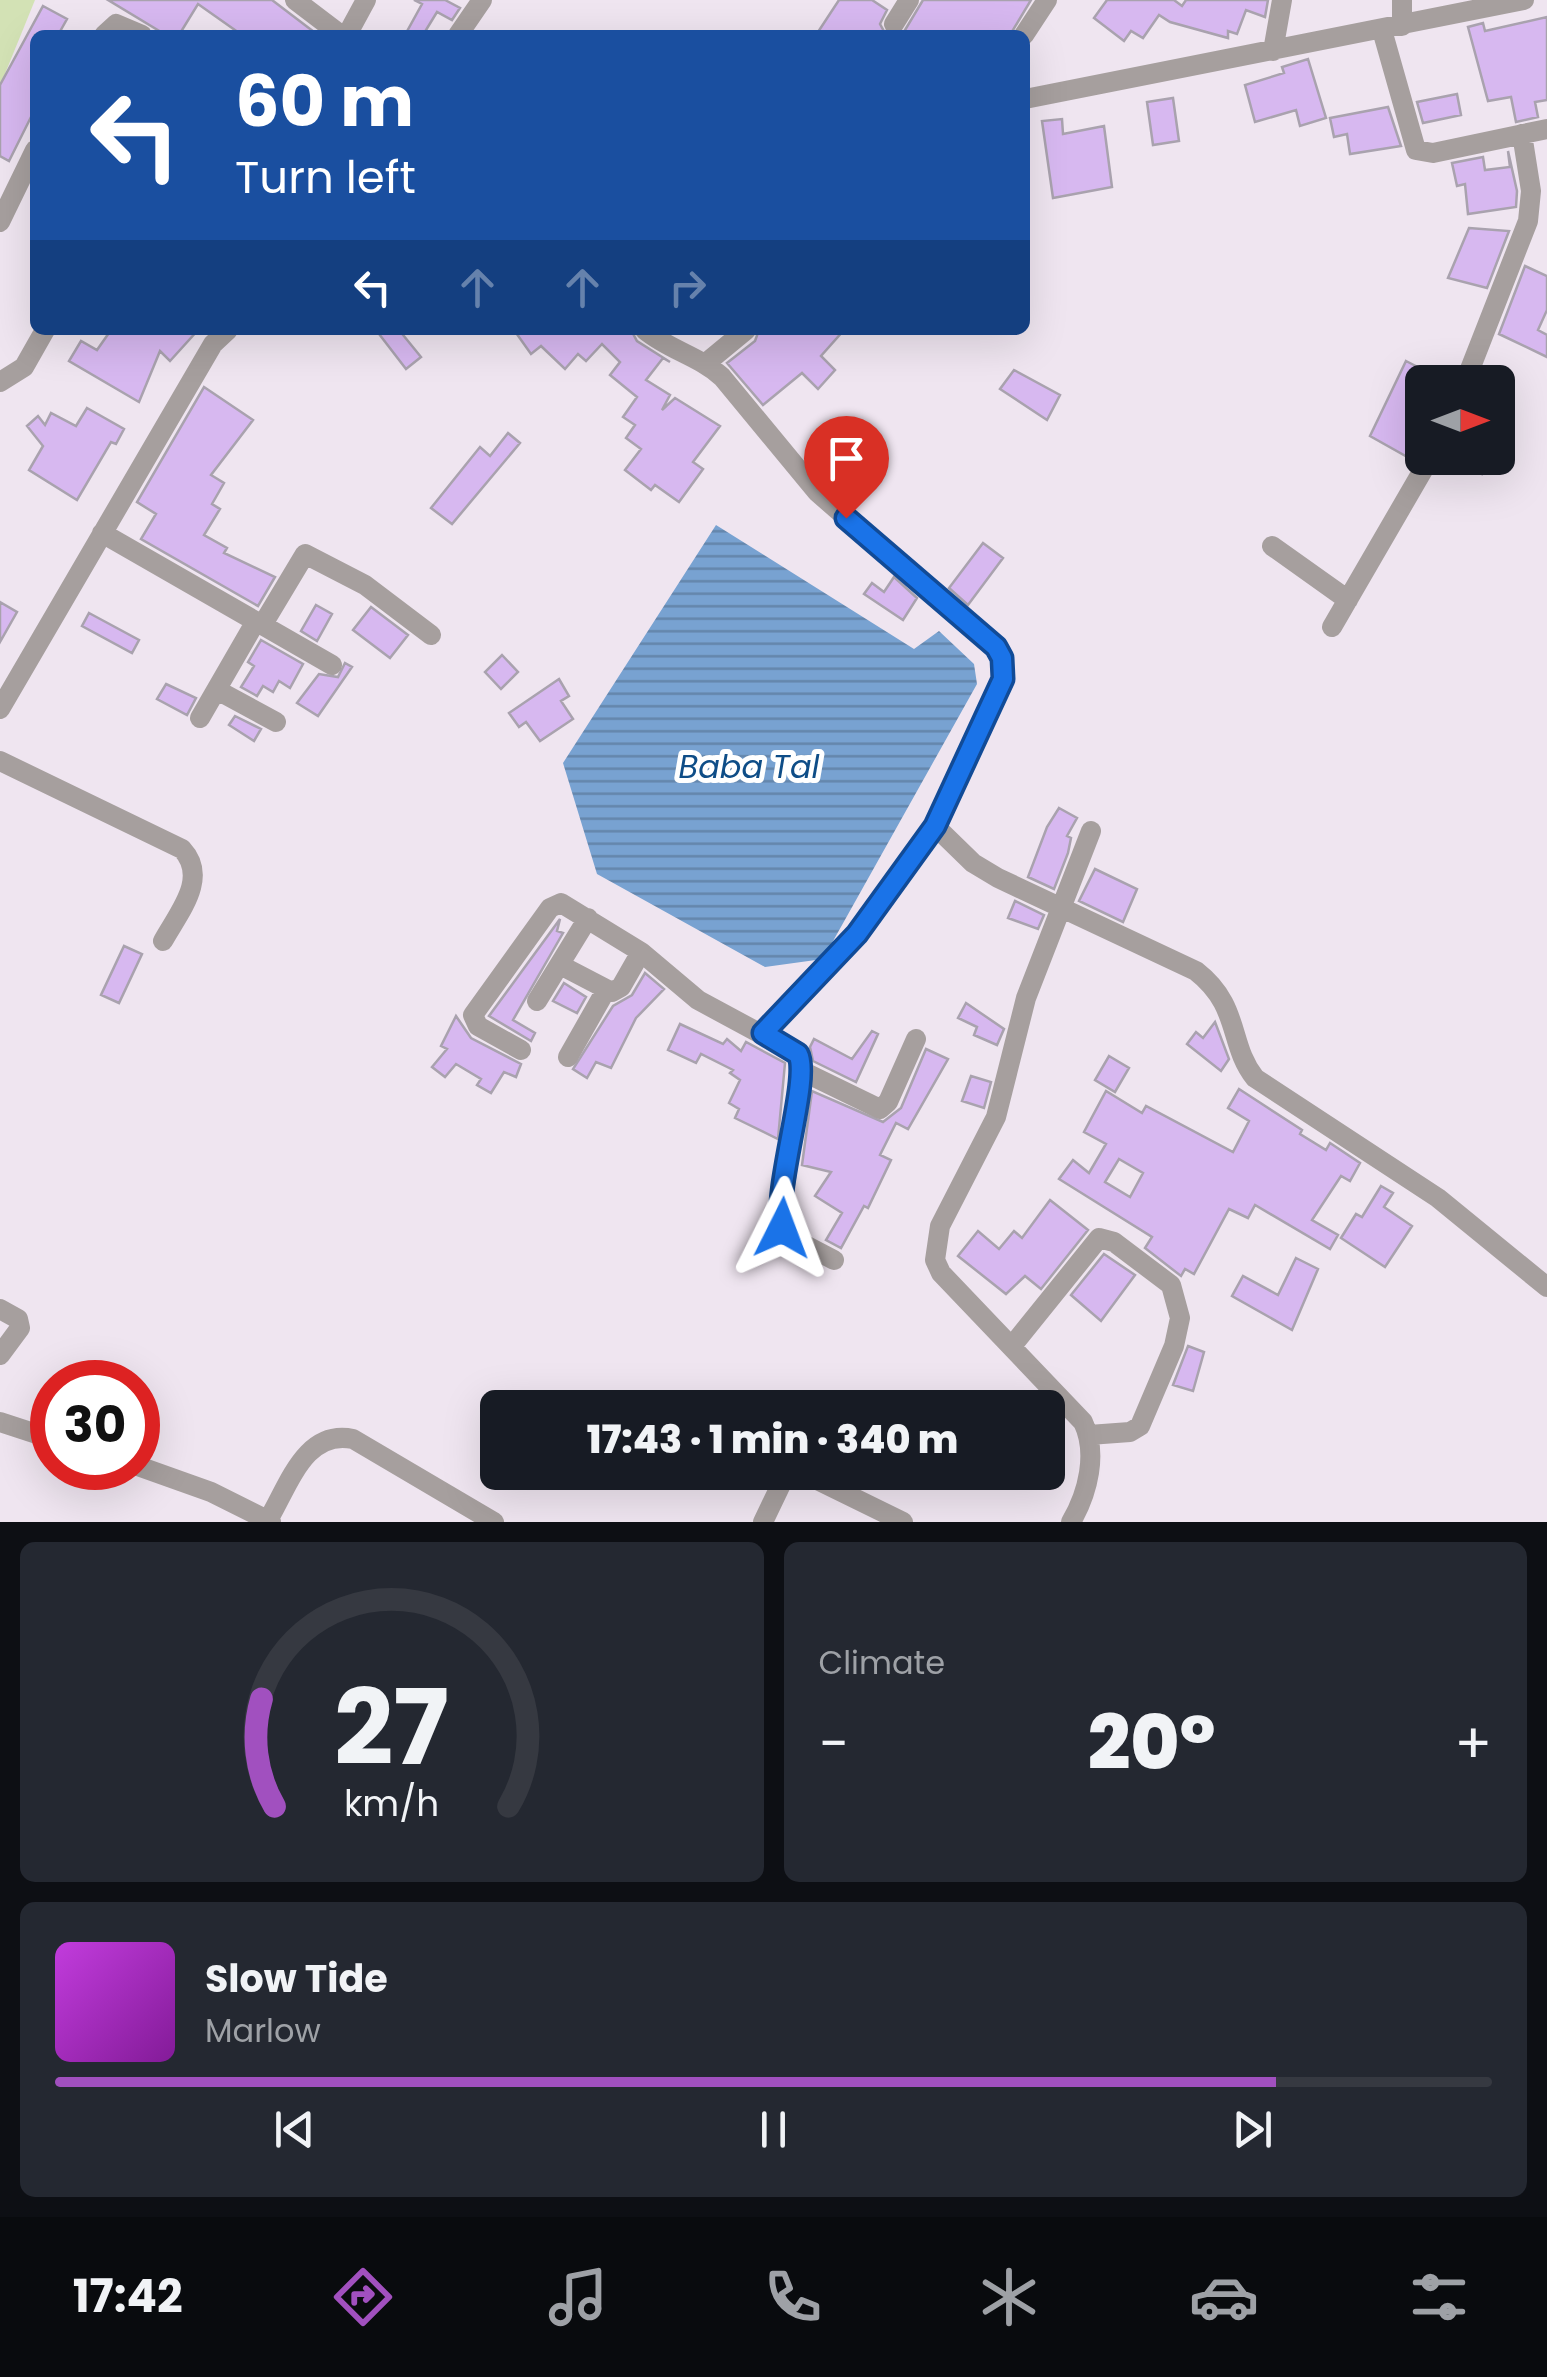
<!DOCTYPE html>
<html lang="en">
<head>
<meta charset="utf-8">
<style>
  :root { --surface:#171b24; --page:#242831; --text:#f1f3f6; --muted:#9ea1a6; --line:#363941; --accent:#a150bf }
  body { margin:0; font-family:Poppins,sans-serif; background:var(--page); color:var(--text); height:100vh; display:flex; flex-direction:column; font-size:38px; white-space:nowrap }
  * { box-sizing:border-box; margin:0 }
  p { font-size:32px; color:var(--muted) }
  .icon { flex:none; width:55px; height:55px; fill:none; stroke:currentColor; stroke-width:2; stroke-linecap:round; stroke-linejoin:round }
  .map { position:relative; height:1522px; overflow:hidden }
  .sheet { display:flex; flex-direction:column; gap:20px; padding:20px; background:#0d0f14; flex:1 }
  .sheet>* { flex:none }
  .hud { position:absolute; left:30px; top:30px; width:1000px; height:305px; border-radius:15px; box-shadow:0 10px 40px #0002; background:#1a4fa0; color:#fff; overflow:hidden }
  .needle { width:65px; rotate:90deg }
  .buttons { position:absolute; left:1405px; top:365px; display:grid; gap:20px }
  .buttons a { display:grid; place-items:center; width:110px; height:110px; border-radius:15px; background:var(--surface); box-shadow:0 10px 40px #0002; font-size:50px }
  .speed { position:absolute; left:30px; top:1360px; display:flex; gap:20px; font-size:50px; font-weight:700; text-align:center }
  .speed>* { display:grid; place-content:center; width:130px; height:130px; border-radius:50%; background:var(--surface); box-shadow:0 10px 40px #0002; line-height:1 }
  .speed .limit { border:15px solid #d22; background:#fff; color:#111 }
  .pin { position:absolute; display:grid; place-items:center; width:85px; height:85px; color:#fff; margin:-102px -42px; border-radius:50% 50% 50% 0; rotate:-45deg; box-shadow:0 0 10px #0007 }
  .pin .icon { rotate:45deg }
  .me { position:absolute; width:110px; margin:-55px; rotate:3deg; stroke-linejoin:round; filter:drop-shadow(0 0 8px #0008) }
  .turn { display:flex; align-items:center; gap:35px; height:210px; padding:0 40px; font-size:45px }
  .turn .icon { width:130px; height:130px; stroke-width:2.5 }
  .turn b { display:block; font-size:70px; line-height:85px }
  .lanes { display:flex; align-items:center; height:95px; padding:0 40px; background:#0003; justify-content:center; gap:50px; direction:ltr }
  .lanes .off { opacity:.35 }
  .big { font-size:75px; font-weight:800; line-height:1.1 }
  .sheet .card { flex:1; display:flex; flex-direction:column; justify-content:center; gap:15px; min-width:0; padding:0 35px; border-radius:15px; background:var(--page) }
  .sheet .dial { align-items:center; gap:0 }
  .dial svg { height:260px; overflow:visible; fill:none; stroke:var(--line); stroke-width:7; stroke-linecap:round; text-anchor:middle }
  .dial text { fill:var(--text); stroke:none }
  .song { display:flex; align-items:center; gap:30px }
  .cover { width:120px; height:120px; border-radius:15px; background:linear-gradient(135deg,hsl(290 70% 55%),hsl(290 70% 35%)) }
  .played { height:10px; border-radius:5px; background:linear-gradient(90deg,var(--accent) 85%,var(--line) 85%) }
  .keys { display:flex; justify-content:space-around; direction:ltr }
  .heat { display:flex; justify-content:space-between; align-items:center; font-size:55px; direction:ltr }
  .sheet .tiles { flex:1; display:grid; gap:20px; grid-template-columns:1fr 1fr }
  .card:last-child { grid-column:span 2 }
  .trip { position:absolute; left:480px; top:1390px; width:585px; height:100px; border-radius:15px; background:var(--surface); box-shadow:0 10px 40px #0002; font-weight:800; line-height:100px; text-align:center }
  .dock { display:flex; height:160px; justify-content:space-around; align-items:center; background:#090b0e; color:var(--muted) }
  .dock .icon { width:70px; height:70px }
  .dock .current { color:var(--accent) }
  .dock b { font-size:45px; color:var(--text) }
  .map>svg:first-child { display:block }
</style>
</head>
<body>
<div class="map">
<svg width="1547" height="1522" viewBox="0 0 1547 1522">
  <defs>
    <pattern id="water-rules" width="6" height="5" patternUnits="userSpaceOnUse" patternTransform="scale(2.5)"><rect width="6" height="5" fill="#78a2d1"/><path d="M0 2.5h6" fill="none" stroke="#6485ab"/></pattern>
  </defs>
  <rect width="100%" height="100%" fill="#efe5f0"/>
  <path fill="#d3e2b5" d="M0,0H35L0,86Z"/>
  <path fill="url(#water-rules)" d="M716,525L914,649L939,631L974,664L977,684L823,959L765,967L597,874L563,763Z"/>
  <path fill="#d7b8f0" stroke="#a9a2ae" stroke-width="2.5" fill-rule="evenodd" d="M108,0H272L318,35H242L198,4L179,35H166Z
    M414,0H445L460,8L452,20L437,12L423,35H405L422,4Z
    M839,0H872L887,10L880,24L886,35H816Z
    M923,0H1031L1010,35H902Z
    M1107,0H1174L1182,6L1186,0H1268L1265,17L1246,10L1237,34L1228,31V38L1170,22L1159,15L1143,38L1131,31L1124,41L1094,18Z
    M43,6L67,19L58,35H35V109L9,161L0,156V85Z
    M1547,17V100L1535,102L1538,117L1516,122L1511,97L1488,101L1468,27L1483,23L1485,31Z
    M1308,59L1326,118L1300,126L1296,110L1255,122L1245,85L1284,73L1282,67Z
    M1457,94L1461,115L1423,123L1417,102Z
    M1173,98L1179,141L1153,145L1147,102Z
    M1388,107L1401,146L1350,154L1347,134L1334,137L1330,118Z
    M1062,119L1063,134L1104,126L1112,187L1053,198L1042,121Z
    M1508,151L1517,191L1516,207L1468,214L1465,184L1457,186L1452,163L1483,157L1485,170L1510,167Z
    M1469,228L1509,231L1487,288L1448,278Z
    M1525,266L1547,276V310L1538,330L1547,335V357L1499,334Z
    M111,330H198L170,361L160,351L139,402L69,361L81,341L97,350Z
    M376,330H399L421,357L406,369Z
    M514,330H631L637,341L670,362L663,358L646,380L670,395L662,410L675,398L720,426L693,462L703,469L679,502L655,485L651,490L625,470L641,449L626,438L635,425L623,417L637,397L610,375L620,362L602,344L586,361L578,354L565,369L541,346L531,354Z
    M759,330H844L821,356L835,370L818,389L802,373L763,405L727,363L755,341Z
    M1406,361L1447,382H1422V438L1411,459L1370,436Z
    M1014,370L1060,395L1047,420L1000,389Z
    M204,387L253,420L211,475L224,483L212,504L220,509L204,535L227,548L224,553L275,577L258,606L141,539L156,514L137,502Z
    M87,408L124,429L116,444L111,442L77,500L29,470L43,446L27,426L38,416L45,425L51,413L76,426Z
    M508,433L520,443L452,524L431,508L480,447L490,456Z
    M1448,458H1490L1482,474Z
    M983,543L1003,558L968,605L949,588Z
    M894,577L917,598L903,620L864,594L872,583L884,592Z
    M0,602L17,612L0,642Z
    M316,605L332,614L317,641L301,631Z
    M371,607L408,635L390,658L353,630Z
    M89,613L139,640L132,653L82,626Z
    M261,640L303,664L290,688L279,681L273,692L263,686L257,696L241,687L254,666L248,662Z
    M502,655L518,672L501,689L485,672Z
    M345,663L352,667L318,716L297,703L319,674L338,677Z
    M559,679L569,696L561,701L573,719L540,741L526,722L519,727L509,713Z
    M166,684L196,698L187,715L157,699Z
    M235,716L261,729L254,741L229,725Z
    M1059,808L1077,818L1067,836L1071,838L1068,853L1054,889L1028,877L1047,827Z
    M1095,869L1137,889L1123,922L1079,901Z
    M1015,901L1044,915L1038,929L1008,918Z
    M560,919L557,931L563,933L513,1020L535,1033L531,1041L489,1016Z
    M124,946L142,954L119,1003L101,995Z
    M645,973L664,989L636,1018L611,1068L596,1062L587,1078L573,1069L613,1006L632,995Z
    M564,983L586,997L577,1013L553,1001Z
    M966,1003L1004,1029L997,1045L974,1035L977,1027L958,1018Z
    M456,1016L471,1038L521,1064L516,1077L504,1072L491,1093L477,1085L481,1079L456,1064L445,1077L432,1067L447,1049L441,1046Z
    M1215,1022L1229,1059L1221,1071L1187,1044L1196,1032L1203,1038Z
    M680,1024L723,1044L727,1039L741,1051L746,1042L785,1063L778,1139L735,1118L739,1109L729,1103L740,1080L730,1073L733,1070L701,1054L696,1063L668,1050Z
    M872,1031L878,1034L856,1082L813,1061L810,1047L814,1039L852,1059Z
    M926,1049L948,1059L908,1129L896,1123L880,1155L891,1160L868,1208L864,1206L841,1248L826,1240L842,1213L815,1196L831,1172L802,1165L812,1091L883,1122L901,1108Z
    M1109,1056L1129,1068L1115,1092L1095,1080Z
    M971,1076L991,1082L984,1108L962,1101Z
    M1239,1089L1302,1130L1300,1134L1326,1150L1330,1143L1360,1163L1350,1181L1341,1176L1312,1220L1338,1235L1330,1249L1255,1205L1248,1218L1229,1209L1194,1274L1185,1269L1181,1276L1145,1248L1152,1237L1059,1179L1073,1160L1089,1173L1106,1144L1084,1132L1106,1091L1142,1113L1146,1106L1233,1152L1249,1121L1228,1108ZM1119,1159L1143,1173L1130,1197L1105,1182Z
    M1381,1186L1393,1193L1384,1207L1412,1226L1385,1267L1341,1238L1356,1214L1362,1217Z
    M1050,1200L1088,1230L1041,1289L1025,1276L1006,1294L958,1256L978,1231L999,1249L1014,1231L1022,1238Z
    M1104,1254L1135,1275L1101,1321L1071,1295Z
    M1296,1258L1318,1269L1292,1330L1232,1296L1243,1276L1278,1295Z
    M1188,1346L1204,1352L1193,1391L1173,1385Z"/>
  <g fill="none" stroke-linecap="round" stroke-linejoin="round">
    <path stroke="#a69f9e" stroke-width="20" d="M295,0L341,35
      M894,24L909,0
      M1402,26V0
      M1382,30L1416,150L1433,153L1547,129
      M104,35L116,24L142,35
      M347,35L366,0
      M458,35L482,0
      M1024,35L1047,0
      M1273,51L1282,0
      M1025,99L1524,0
      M0,222L35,150
      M645,330C669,350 699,356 722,377L817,492L995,647L1002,658L1003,679L934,826L857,934L763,1033
      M706,363L746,330
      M0,382L24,367L45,330
      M1465,382L1528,221L1531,191L1522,134
      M102,533L332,665
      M1272,546L1348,600
      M263,624L305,554L365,585L431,635
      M1332,627L1430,458
      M217,690L276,722
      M0,709L213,344L228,330
      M200,718L256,621
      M0,761L182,849C209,878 179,912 163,941
      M935,826L973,863L998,878L1196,971C1241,1006 1228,1044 1255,1078L1438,1198L1547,1287
      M562,966L612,992L621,987L641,952
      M537,1001L588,918
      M521,1050L478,1026L473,1015L550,908L561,903L641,952L698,1000L798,1054C805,1068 783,1194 780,1220L788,1236L834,1260
      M568,1057L606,990
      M802,1071L880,1109L888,1102L916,1039
      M0,1309L18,1319L20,1328L0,1355
      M1012,1346L1099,1238L1114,1242L1171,1285L1180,1318L1174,1346L1140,1426L1130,1432L1089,1435
      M0,1422L52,1439
      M138,1466L211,1492L271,1522
      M801,1472L903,1522
      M268,1520C289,1485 305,1429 353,1439L494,1522
      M763,1522L787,1472
      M1071,1522C1088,1493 1098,1453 1083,1422L941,1273L935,1260L940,1226L996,1117L1026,998L1091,831"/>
  </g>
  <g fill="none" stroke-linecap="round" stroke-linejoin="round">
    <g stroke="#114b97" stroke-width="25">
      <path id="route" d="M782,1228C773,1189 811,1078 798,1054L763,1033L857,934L935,826L1003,679L1002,658L996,647L846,518"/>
    </g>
    <use href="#route" stroke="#1a73e8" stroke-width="18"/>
  </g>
  <g text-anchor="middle" stroke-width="10" stroke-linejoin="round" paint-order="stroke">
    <g font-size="32" font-style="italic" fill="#0e4d87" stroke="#fff">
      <text x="749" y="778">Baba Tal</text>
    </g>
  </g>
</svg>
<div class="buttons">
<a><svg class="needle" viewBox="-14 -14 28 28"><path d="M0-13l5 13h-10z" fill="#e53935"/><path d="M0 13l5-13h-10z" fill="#9ea1a6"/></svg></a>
</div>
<div class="speed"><div class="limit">30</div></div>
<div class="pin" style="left:846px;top:518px;background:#d93025"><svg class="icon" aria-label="arrive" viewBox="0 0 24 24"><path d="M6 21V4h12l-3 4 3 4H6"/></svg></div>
<svg class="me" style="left:782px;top:1228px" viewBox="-20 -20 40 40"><path d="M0-17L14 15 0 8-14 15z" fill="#1a73e8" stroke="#fff" stroke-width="4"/></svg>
<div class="trip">17:43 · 1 min · 340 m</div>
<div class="hud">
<div class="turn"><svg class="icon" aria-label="left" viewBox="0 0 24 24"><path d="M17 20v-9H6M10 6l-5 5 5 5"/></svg><div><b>60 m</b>Turn left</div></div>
<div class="lanes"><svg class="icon" aria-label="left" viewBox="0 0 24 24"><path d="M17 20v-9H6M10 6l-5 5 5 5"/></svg><svg class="icon off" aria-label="ahead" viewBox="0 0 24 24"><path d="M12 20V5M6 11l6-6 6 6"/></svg><svg class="icon off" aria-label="ahead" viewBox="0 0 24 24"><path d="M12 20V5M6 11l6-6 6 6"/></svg><svg class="icon off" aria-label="right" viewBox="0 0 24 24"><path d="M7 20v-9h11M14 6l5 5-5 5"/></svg></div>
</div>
</div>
<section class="sheet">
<div class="tiles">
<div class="card dial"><svg viewBox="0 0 100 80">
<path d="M14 69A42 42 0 1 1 86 69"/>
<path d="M14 69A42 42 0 0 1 10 36" stroke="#a150bf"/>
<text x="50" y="56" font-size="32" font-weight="700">27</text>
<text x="50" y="72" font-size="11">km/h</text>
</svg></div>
<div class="card"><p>Climate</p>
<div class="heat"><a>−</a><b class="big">20°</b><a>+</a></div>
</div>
<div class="card">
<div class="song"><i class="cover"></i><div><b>Slow Tide</b><p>Marlow</p></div></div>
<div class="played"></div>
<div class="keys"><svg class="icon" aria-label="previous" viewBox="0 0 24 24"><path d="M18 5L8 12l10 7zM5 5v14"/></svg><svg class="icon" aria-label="pause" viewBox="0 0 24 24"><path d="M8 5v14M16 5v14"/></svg><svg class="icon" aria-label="next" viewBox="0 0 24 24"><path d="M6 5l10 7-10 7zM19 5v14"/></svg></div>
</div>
</div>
</section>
<nav class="dock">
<b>17:42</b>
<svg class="icon current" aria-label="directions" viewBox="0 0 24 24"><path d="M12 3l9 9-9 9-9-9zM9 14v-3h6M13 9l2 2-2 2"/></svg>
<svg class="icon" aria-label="music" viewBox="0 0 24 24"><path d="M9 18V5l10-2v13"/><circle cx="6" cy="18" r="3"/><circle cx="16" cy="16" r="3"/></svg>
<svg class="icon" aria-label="phone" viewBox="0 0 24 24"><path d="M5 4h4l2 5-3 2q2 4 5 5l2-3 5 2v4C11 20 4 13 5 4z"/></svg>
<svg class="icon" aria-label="climate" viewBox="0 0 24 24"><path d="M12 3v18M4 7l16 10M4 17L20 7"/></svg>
<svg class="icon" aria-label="car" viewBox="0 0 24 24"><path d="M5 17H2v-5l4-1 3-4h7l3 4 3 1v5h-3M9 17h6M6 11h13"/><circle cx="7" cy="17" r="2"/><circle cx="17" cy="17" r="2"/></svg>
<svg class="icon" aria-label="filters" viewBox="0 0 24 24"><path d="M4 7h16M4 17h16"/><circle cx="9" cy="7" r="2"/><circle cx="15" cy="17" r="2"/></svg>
</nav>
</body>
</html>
